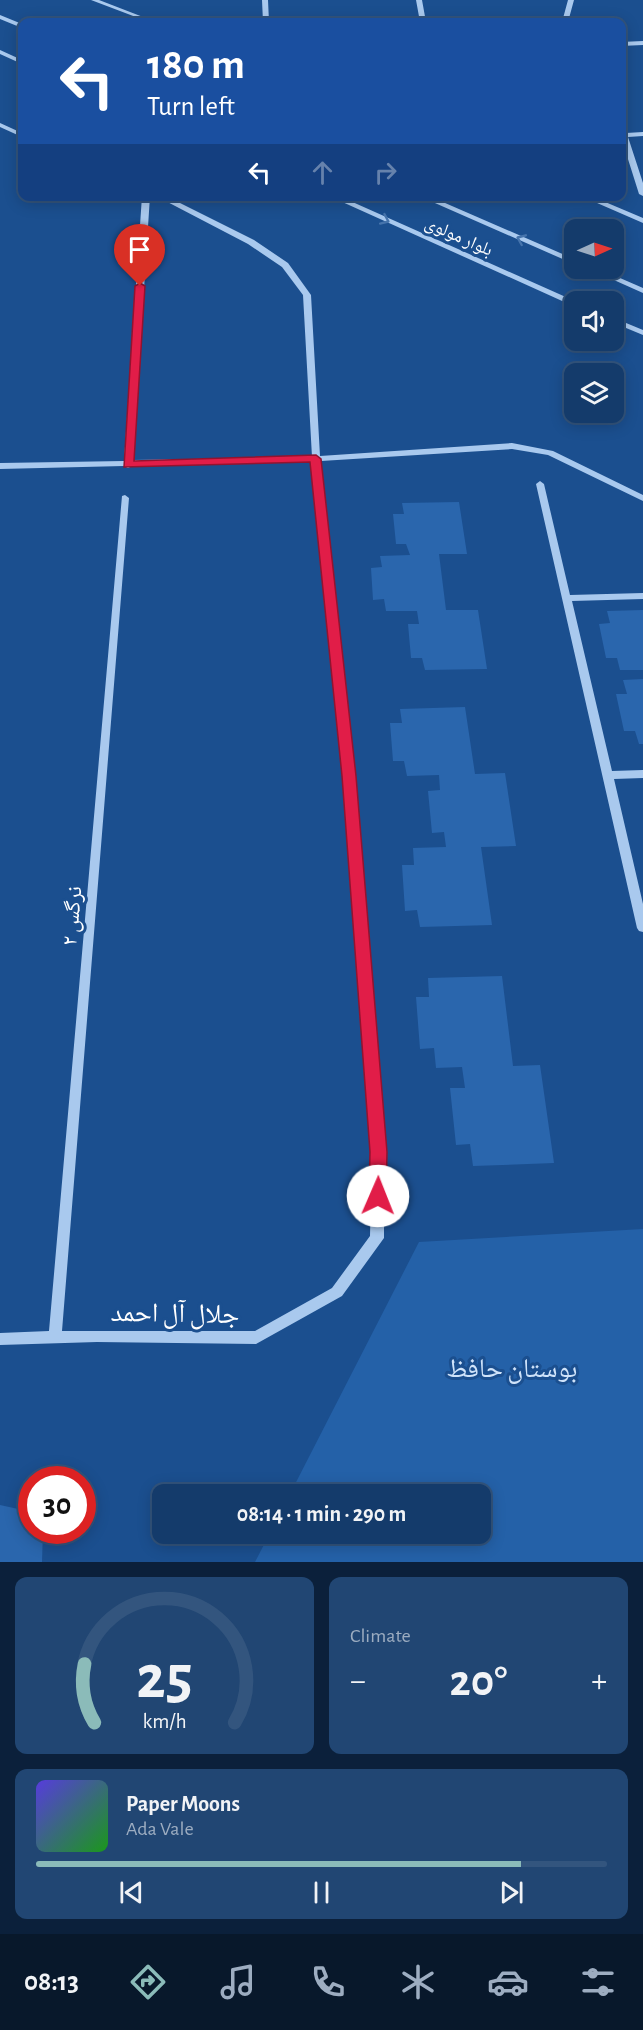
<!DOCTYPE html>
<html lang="en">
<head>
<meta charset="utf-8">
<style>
  :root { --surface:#143b6b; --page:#214673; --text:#f1f3f6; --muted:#9dadc1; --line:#33557e; --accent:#8bbbb9 }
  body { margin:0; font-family:"Alegreya Sans","Noto Naskh Arabic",sans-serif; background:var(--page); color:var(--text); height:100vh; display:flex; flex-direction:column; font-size:22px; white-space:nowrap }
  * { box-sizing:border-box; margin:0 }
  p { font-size:20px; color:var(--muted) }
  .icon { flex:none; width:33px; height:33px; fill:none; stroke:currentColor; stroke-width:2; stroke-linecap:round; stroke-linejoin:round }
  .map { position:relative; height:1562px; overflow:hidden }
  .drawer { display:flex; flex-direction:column; gap:15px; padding:15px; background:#0b203b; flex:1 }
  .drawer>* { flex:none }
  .hud { position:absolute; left:18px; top:18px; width:608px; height:183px; border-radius:12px; box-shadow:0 3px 15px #0003,0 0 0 2px var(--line); background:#1a4fa0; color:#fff; overflow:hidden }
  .needle { width:39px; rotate:87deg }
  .fabs { position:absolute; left:564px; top:219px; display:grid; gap:12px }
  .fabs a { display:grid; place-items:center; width:60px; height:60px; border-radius:12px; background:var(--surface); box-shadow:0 3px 15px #0003,0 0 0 2px var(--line); font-size:30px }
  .speed { position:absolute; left:18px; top:1466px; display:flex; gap:12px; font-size:30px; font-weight:700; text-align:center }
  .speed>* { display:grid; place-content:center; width:78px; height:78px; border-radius:50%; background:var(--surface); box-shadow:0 3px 15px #0003,0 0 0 2px var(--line); line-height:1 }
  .speed .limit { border:9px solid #d22; background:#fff; color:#111 }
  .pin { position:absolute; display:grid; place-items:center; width:51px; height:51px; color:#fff; margin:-62px -26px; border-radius:50% 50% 50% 0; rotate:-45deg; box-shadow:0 0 6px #0007 }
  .pin .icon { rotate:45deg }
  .me { position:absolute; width:66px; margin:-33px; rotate:1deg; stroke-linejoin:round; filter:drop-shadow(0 0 4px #0008) }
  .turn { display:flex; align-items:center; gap:21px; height:126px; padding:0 30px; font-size:27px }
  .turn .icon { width:78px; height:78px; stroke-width:2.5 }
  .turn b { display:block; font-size:42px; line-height:51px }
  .lanes { display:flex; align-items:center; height:57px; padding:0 30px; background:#0003; justify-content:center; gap:30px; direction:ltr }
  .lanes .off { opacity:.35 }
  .big { font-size:45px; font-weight:700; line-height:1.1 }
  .drawer .card { flex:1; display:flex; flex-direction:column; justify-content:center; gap:9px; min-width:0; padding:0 21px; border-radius:12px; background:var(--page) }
  .drawer .dial { align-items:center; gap:0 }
  .dial svg { height:156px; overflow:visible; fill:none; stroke:var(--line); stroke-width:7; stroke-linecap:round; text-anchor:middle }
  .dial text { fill:var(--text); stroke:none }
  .song { display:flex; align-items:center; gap:18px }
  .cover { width:72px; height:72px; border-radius:9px; background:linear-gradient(135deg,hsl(250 70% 55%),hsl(120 70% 35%)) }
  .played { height:6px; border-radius:3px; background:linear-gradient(90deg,var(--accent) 85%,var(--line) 85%) }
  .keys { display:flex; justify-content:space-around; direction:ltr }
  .heat { display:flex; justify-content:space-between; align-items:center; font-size:33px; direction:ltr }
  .drawer .tiles { flex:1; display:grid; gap:15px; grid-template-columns:1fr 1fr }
  .card:last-child { grid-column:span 2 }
  .trip { position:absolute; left:152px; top:1484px; width:339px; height:60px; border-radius:12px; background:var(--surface); box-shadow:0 3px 15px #0003,0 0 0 2px var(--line); font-weight:700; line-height:60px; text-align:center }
  .tab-bar { display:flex; height:96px; justify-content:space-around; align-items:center; background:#08182b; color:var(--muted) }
  .tab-bar .icon { width:42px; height:42px }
  .tab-bar .selected { color:var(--accent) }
  .tab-bar b { font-size:27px; color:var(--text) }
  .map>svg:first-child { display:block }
</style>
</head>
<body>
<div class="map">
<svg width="643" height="1562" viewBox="0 0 643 1562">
  <rect width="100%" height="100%" fill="#1b4f8f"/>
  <path fill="#2461a8" d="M643,1229V1562H255L270,1533H480V1494H290L419,1242Z"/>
  <path fill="#2a66ad" d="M459,502L467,554H439L446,610H478L487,669L425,670L422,658H411L408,624H419L417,611H386L384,599L373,600L371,568L382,567L380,556L410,555L406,544H396L393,514H404L402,503Z
    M643,610V670H620L617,658H606L599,624L610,623L607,611Z
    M643,679V744H639L635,731H624L616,694H627L623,680Z
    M465,707L475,774L505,773L516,846L481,847L492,925L420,927L417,910L405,911L402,865H414L413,848L446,847L444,832L432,833L428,791L440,790L439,775L407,776L404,761H393L390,723H402L400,709Z
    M502,976L513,1066L540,1065L554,1163L473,1166L470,1144L456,1145L450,1088H465L462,1067L436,1068L434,1048L420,1049L416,997H429L428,978Z
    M0,1505L32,1512V1530H43L42,1562H0Z"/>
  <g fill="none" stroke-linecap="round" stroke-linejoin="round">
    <path fill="#a9c9ee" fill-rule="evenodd" d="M91,0H99L156,22H149Z
      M262,0H268L269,22H263Z
      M416,0H422L426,22H420Z
      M568,0H574L568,22H562Z
      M0,15L22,24V28L0,19Z
      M643,41V45L621,46V42Z
      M0,50L22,60V64L0,54Z
      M0,123L22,133V137L0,127Z
      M621,125L624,127L626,133L643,132V136L628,137L643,183V196L639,194L621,137Z
      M142,196H150L133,460L312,457L303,295L282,267L248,244L156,196H166L254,240L288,263L311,295L320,456L512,443L553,451L643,495V501L548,455L512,449L321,461L354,776L384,1152V1238L342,1296L256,1344L97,1342L0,1345V1333L49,1331L122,496L125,495L129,498L62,1331H255L332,1288L370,1236L372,1152L344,776L312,462L132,466L128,468L124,466L0,469V463L124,461Z
      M329,196H339L577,302H574V305H571Z
      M419,196H429L574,259V264Z
      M581,196H591L643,218V223Z
      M587,268H597L643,288V293Z
      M614,318L643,330V335L614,323Z
      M540,481L544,484L570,595L643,593V599L572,601L612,771L643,770V778L614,779L643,904V932L639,931L637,928L536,484Z"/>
  </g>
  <defs><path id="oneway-chevron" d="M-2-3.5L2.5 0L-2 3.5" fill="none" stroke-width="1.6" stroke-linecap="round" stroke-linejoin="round" transform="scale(1.5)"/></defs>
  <g stroke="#4674ac">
    <use href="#oneway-chevron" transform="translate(385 220) rotate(24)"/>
    <use href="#oneway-chevron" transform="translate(521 239) rotate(-157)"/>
  </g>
  <path fill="#e11d48" stroke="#92132f" stroke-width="1.5" d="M140,283L145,286L134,461L316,455L321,459L356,776L387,1152L386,1196L383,1201L378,1203L372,1201L369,1196L370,1152L342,776L310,462L124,467L135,286Z"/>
  <g text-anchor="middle" stroke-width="6" stroke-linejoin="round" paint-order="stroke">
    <g font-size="18" fill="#fff" stroke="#1b4f8f">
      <text transform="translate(459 236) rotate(24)" y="6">بلوار مولوی</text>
    </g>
    <g font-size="22" fill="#fff" stroke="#1b4f8f">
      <text transform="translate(71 916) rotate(-85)" y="8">نرگس ۲</text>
    </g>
    <g font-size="27" fill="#fff" stroke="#1b4f8f">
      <text transform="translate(175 1313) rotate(1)" y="9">جلال آل احمد</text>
    </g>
    <g font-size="27" fill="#cfe3fa" stroke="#1b4f8f">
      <text x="512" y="1377">بوستان حافظ</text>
    </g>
  </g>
</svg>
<div class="fabs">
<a><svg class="needle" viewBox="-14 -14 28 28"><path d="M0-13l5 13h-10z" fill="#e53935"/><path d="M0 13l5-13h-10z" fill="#9dadc1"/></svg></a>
<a><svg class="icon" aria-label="sound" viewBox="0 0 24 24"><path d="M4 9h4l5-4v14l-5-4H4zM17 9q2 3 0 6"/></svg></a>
<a><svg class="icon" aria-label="layers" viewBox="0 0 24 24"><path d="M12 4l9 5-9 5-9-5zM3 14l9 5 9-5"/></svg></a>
</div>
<div class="speed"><div class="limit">30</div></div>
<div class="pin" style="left:140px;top:286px;background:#d93025"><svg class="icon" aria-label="arrive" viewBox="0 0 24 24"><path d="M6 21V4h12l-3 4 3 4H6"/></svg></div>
<svg class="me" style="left:378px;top:1196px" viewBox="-20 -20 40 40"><circle r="19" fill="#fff"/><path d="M0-13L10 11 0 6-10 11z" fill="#e11d48"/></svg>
<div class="trip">08:14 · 1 min · 290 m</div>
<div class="hud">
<div class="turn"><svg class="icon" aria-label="left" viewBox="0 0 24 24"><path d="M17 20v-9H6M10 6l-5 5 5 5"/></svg><div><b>180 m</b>Turn left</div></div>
<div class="lanes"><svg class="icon" aria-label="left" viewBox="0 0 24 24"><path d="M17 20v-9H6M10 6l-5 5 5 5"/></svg><svg class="icon off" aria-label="ahead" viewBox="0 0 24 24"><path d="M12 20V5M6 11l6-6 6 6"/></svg><svg class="icon off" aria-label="right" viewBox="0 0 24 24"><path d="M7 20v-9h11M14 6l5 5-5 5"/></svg></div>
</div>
</div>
<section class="drawer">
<div class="tiles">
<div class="card dial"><svg viewBox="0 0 100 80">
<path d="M14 69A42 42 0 1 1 86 69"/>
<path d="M14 69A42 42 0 0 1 9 39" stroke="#8bbbb9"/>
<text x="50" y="56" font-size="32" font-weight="700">25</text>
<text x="50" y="72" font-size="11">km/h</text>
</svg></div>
<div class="card"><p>Climate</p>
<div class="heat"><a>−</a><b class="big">20°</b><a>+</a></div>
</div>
<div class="card">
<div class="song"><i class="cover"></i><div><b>Paper Moons</b><p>Ada Vale</p></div></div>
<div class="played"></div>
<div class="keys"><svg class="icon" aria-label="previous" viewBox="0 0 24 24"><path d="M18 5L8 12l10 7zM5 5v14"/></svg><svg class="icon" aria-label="pause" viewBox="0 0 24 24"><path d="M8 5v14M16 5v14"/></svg><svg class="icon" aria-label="next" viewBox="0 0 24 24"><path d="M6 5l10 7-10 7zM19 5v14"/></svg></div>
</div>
</div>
</section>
<nav class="tab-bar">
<b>08:13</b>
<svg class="icon selected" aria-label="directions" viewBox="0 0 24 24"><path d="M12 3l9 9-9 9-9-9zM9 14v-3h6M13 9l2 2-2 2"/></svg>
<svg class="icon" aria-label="music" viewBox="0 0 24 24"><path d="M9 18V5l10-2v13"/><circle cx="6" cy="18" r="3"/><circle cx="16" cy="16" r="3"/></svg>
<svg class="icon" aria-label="phone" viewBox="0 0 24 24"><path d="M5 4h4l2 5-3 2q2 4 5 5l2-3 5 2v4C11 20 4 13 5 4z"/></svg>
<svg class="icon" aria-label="climate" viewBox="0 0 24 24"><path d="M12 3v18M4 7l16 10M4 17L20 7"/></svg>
<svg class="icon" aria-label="car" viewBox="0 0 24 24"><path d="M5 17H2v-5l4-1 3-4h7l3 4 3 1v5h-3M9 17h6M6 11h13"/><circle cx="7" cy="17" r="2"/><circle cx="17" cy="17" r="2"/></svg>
<svg class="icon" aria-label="filters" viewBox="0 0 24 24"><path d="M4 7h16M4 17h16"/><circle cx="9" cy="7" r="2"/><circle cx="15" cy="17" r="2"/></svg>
</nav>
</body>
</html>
